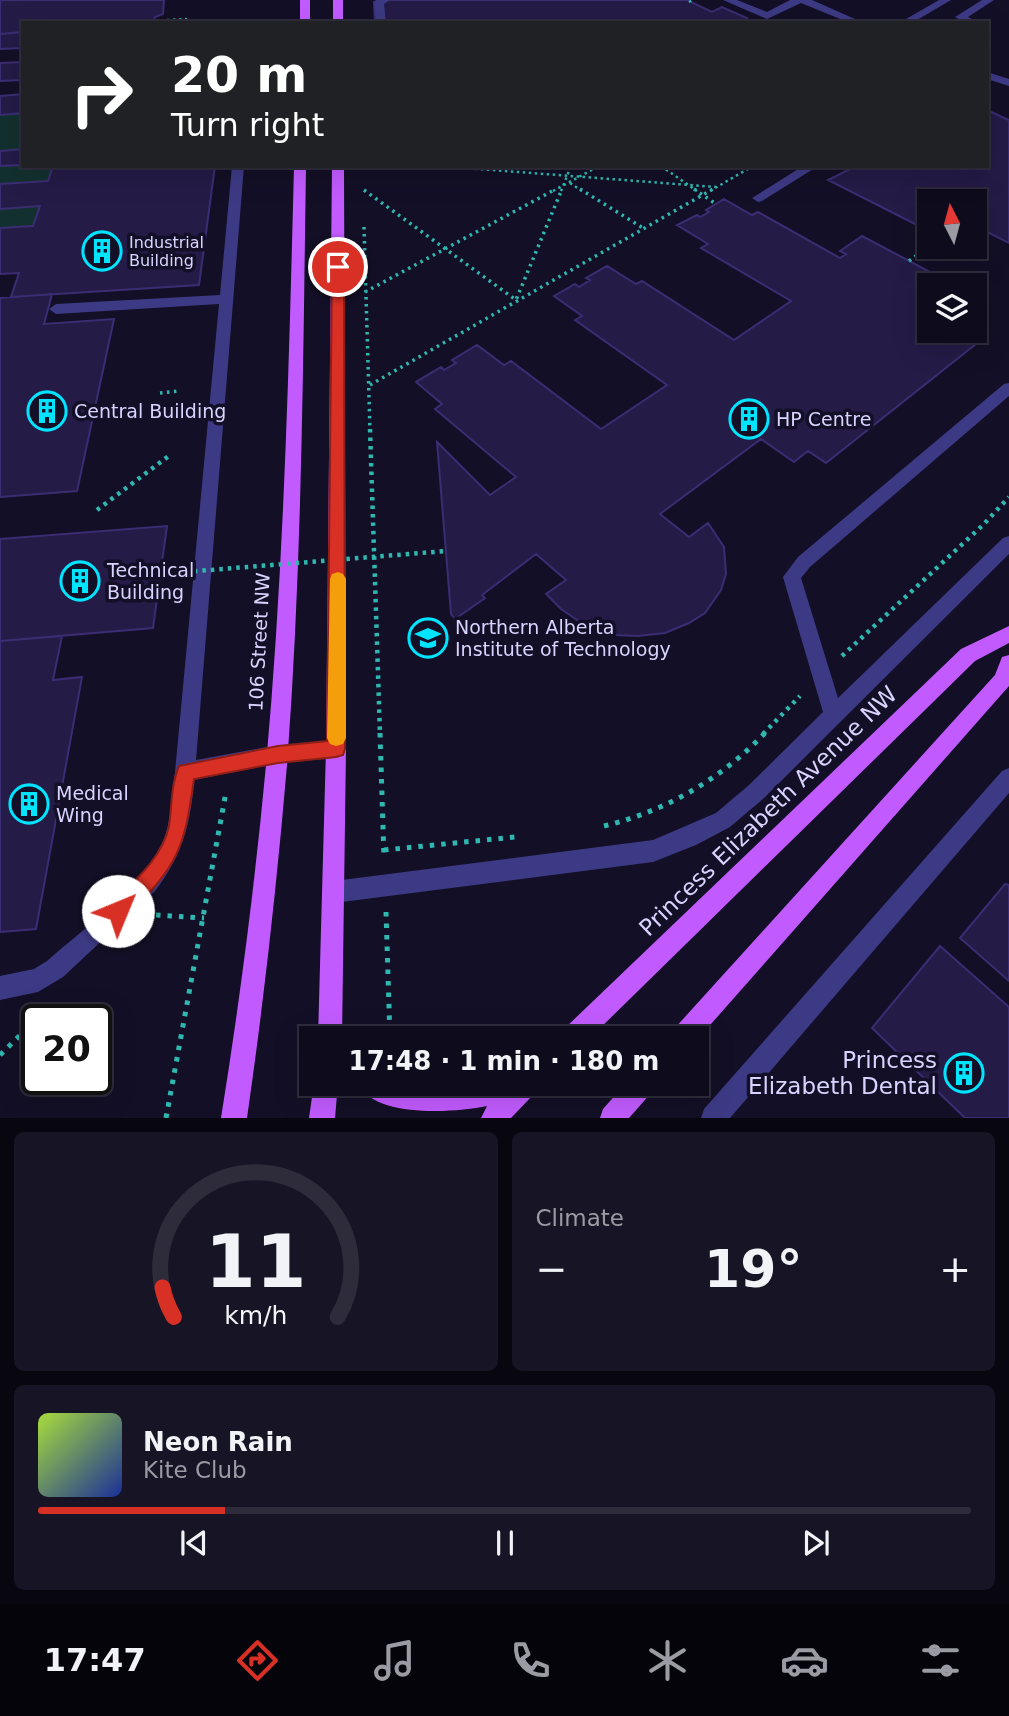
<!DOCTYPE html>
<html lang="en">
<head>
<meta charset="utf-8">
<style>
  :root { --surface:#0e0b1c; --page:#171425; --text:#f1f3f6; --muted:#9b9ba3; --line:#2e2b3b; --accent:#d93025 }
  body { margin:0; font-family:"DejaVu Sans",sans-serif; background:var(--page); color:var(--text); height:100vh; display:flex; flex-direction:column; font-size:26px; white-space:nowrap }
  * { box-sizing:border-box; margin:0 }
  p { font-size:23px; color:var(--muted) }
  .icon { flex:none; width:38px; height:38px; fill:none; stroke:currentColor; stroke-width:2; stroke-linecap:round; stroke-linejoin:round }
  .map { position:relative; height:1118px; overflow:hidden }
  .panel { display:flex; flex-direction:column; gap:14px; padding:14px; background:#08060f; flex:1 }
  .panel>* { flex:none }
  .top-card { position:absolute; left:21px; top:21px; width:968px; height:147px; border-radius:0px; box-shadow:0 7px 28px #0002,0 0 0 2px var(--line); background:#202124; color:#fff; overflow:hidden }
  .needle { width:46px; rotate:354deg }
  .fabs { position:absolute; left:917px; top:189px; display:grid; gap:14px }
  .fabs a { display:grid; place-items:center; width:70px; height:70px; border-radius:0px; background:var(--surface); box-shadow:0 7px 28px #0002,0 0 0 2px var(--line); font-size:35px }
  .speed { position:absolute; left:21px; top:1004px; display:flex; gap:14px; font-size:35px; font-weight:700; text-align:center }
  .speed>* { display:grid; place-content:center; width:91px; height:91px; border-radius:50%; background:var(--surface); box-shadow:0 7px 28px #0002,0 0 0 2px var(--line); line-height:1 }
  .speed .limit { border:4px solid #111; border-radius:10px; background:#fff; color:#111 }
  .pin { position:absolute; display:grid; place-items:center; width:60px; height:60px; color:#fff; margin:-30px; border:4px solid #fff; border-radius:50%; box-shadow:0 2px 7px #0007 }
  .me { position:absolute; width:77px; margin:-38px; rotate:45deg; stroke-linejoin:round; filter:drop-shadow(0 0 5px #0008) }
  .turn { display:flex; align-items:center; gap:24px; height:147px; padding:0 35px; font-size:32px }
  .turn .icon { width:91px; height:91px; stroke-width:2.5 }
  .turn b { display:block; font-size:49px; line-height:60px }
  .big { font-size:52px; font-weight:800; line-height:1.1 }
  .panel .tile { flex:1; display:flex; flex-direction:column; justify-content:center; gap:10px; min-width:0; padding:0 24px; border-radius:10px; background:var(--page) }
  .panel .dial { align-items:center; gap:0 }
  .dial svg { height:182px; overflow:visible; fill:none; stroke:var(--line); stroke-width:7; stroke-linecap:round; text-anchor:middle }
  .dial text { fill:var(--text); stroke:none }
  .song { display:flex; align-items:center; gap:21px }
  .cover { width:84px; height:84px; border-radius:10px; background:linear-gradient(135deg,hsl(80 70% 55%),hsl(230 70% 35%)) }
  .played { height:7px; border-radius:4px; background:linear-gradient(90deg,var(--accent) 20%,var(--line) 20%) }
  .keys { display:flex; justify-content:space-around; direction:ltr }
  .heat { display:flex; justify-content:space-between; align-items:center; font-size:38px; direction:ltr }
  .panel .tiles { flex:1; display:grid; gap:14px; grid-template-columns:1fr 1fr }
  .tile:last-child { grid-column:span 2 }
  .trip { position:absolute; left:299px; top:1026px; width:410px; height:70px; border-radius:0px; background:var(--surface); box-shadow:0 7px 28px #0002,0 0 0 2px var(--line); font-weight:800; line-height:70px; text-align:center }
  .menu { display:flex; height:112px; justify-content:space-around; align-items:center; background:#06040b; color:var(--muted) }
  .menu .icon { width:49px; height:49px }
  .menu .selected { color:var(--accent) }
  .menu b { font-size:32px; color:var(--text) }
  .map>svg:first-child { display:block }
</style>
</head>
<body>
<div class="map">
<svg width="1009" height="1118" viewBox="0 0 1009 1118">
  <rect width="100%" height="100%" fill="#130f26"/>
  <path fill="#12302f" d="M23,113V149L0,151V115Z
    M23,165V166H53L48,181L0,184V166Z
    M40,206L33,226L0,228V209Z"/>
  <path fill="#241b47" stroke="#3b2d73" stroke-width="2" d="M0,0H164L163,14L155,17L153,23H23V32L0,34Z
    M379,0H687L712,12L722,7L747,18L738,23H375L374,2Z
    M23,32V48L0,49V34Z
    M23,62V80L0,81V63Z
    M23,94V113L0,115V96Z
    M987,110L1009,120V243L975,226V201H929V231L828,180L856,166H987Z
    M23,149V165L0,166V151Z
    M53,166H215L199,285L11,297L19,273L0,274V228L33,226L40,206L0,209V184L48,181Z
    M724,199L752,215L758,212L840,258L846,254L840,251L862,236L947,281L942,285H929V331H975V326L985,331L982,333L986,336L826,463L808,451L794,462L761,439L660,514L689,537L708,523L724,547L726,574L721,590L705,613L689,623L665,633L638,636L613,635L586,626L561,609L546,594L566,580L536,554L482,595L485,598L455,619L451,614L437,442L490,495L516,477L435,409L442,404L416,382L441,367L444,370L456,363L452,360L477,345L504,365L511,361L601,429L667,385L575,320L582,316L554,296L575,284L579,287L590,280L586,278L607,266L636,284L642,281L734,340L791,301L701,248L708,244L677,225L697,215L700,217L709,212L706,210Z
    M52,294L44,324L114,319L77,491L0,497V298Z
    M167,526L153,628L0,641V539Z
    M62,636L53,680L82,677L36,929L0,932V641Z
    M1005,884L1009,885V981L960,938Z
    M940,946L1009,1007V1118H965L872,1028Z"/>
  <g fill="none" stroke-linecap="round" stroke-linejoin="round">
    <path stroke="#2fb8b0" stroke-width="2.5" stroke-dasharray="2.5 3.5" stroke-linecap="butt" d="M689,2L693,0
      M167,20L187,19
      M439,166L716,187
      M570,183L582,191
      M553,191L599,166
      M561,191L571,166
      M710,191L753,166"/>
    <path stroke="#2fb8b0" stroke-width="3.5" stroke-dasharray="2.5 4.5" stroke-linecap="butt" d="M580,189L643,228
      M364,190L516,300L562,189
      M364,227L370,431
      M909,261L929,246
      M365,292L556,189
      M370,385L713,189
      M160,393L178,391"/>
    <path stroke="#2fb8b0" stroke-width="4.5" stroke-dasharray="3.5 5" stroke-linecap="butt" d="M370,429L380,734
      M97,510L170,455
      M842,656L984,524L1009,497
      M763,734L800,696"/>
    <path stroke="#2fb8b0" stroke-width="5" stroke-dasharray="4.5 7" stroke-linecap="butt" d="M380,733L384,858
      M604,826C666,811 721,779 765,733
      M384,850L515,837
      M386,912L390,1038
      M156,915L204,918
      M0,1055L49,1007
      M166,1118L226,792"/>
    <path fill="#3d3a85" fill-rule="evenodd" d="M377,0H390L384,4L386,23H376L374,3Z
      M723,0H737L767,12L790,0H812L864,23H850L801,3L767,19Z
      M939,0H951L912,23H899Z
      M982,0H994L968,17L980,23H965L955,17Z
      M987,72L1009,79V86L987,79Z
      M232,166H244L196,760L278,745L336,740L343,742L346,749L343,756L336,758L278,763L194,780C191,823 182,856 155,891L63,977L38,992L0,1000V976L34,969L47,961C84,928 142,888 163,841C172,820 172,795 175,772L219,304L56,314L49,309L56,304L220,295Z
      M803,166H818L762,201L758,202L752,198Z
      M1009,383V396L810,567L801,578L838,698L1003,538L1009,536V554L763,799L730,827L696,845L653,862L334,903L326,900L323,892L326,884L334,881L653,840L716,813L749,785L823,712L783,577L798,557L1004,384Z
      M1009,768V793L730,1118H701L704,1109L1002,771Z"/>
    <path fill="#c25bff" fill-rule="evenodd" d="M300,0H310V23H300Z
      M333,0H343V23H333Z
      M294,166H306C303,366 302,566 287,765C277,883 264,1000 247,1118H221C240,1000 255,883 266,765C284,566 289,366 294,166Z
      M332,166H344L346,749L342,1038H318L326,749Z
      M1009,626V643L975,661L590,1038H561L564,1029L961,649Z
      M1009,655V686L696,1041V1038H671L674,1029L995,675L1002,657Z
      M314,1083H338L335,1118H309Z
      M357,1083H394L424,1089L477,1083L537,1085L534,1094L511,1118H481L487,1106C453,1113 374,1118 357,1083Z
      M626,1083H655L652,1092L629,1118H600L603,1109Z"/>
    <path stroke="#2fb8b0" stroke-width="2.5" stroke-dasharray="2.5 3.5" stroke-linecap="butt" d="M661,166L697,191"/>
    <path stroke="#2fb8b0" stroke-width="3.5" stroke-dasharray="2.5 4.5" stroke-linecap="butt" d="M694,189L716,204"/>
    <path stroke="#2fb8b0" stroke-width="4.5" stroke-dasharray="3.5 5" stroke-linecap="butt" d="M160,574L446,551"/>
  </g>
  <path fill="#d93025" stroke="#8d1f18" stroke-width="2" d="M338,263L344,267L345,749L343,755L336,757L278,763L194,779C184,853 177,865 125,919L118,922L111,919L108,911L111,904C133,882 162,859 169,826C172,806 171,784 179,766L278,746L327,741L332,267Z"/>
  <path fill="#f59e0b" d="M338,572L343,574L346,579V738L343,744L336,746L330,744L327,738L330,579L332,574Z"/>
  <defs>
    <g id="building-ring" transform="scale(2.0125)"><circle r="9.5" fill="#130f26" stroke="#00e5ff" stroke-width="1.5"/><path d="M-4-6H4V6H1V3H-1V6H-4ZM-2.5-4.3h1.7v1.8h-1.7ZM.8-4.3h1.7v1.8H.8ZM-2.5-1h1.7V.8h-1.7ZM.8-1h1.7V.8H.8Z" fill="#00e5ff"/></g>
    <g id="university-ring" transform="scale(2.0125)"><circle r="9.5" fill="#130f26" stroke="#00e5ff" stroke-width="1.5"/><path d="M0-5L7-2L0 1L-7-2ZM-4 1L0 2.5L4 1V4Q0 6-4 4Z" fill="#00e5ff"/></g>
  </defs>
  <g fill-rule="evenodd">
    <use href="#building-ring" x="102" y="251"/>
    <use href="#building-ring" x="47" y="411"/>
    <use href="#building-ring" x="749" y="419"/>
    <use href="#building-ring" x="80" y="581"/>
    <use href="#university-ring" x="428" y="638"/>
    <use href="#building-ring" x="29" y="804"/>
    <use href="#building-ring" x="964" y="1073"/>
  </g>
  <g text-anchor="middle" stroke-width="7" stroke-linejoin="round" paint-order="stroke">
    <g font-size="16" fill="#d9d4ff" stroke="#130f26" text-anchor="start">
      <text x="129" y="248">Industrial<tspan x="129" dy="18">Building</tspan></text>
    </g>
    <g font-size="19" fill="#d9d4ff" stroke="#130f26" text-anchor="start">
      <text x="74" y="418">Central Building</text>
      <text x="776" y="426">HP Centre</text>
      <text x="107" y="577">Technical<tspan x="107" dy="22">Building</tspan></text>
      <text x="455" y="634">Northern Alberta<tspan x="455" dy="22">Institute of Technology</tspan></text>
      <text x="56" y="800">Medical<tspan x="56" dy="22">Wing</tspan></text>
    </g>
    <g font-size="19" fill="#d9d4ff" stroke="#130f26">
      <text transform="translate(259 642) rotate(-87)" y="7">106 Street NW</text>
    </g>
    <g font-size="23" fill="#d9d4ff" stroke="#130f26">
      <text transform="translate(768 811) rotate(-44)" y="8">Princess Elizabeth Avenue NW</text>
    </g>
    <g font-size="23" fill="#d9d4ff" stroke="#130f26" text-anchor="end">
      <text x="937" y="1068">Princess<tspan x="937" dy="26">Elizabeth Dental</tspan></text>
    </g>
  </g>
</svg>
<div class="fabs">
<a><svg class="needle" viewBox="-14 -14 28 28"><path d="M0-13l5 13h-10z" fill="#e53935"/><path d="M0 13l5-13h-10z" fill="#9b9ba3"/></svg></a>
<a><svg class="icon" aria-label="layers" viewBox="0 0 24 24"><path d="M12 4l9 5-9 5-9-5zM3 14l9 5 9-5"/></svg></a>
</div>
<div class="speed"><div class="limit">20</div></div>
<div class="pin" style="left:338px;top:267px;background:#d93025"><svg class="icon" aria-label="arrive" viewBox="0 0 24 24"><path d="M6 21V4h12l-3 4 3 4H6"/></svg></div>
<svg class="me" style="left:118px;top:911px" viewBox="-20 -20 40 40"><circle r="19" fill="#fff"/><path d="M0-13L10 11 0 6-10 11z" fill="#d93025"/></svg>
<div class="trip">17:48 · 1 min · 180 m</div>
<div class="top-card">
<div class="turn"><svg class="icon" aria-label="right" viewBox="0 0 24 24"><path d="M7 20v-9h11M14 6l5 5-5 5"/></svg><div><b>20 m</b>Turn right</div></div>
</div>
</div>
<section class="panel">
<div class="tiles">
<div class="tile dial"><svg viewBox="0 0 100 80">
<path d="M14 69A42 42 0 1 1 86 69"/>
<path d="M14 69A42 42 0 0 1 9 56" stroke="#d93025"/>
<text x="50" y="56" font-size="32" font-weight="700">11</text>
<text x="50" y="72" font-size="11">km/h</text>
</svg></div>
<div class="tile"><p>Climate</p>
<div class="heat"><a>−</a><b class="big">19°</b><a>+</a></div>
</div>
<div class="tile">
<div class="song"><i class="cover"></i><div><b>Neon Rain</b><p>Kite Club</p></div></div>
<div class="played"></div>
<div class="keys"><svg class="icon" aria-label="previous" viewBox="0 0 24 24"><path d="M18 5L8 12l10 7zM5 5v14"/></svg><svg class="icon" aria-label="pause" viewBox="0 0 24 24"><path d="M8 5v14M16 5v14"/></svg><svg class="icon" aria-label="next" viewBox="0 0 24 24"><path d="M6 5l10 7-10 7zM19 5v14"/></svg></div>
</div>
</div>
</section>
<nav class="menu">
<b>17:47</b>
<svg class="icon selected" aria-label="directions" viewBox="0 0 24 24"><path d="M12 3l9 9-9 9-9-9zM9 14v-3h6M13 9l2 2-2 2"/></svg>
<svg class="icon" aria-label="music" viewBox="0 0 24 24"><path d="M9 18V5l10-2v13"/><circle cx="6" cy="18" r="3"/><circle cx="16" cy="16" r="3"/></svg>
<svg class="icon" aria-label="phone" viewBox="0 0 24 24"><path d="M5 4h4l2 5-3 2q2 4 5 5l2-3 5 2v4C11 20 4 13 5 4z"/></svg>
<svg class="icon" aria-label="climate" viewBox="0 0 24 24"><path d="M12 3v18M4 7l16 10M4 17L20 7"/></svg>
<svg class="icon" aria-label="car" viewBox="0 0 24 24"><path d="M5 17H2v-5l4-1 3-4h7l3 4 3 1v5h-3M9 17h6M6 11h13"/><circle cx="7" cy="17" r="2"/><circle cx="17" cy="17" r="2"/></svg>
<svg class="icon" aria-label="filters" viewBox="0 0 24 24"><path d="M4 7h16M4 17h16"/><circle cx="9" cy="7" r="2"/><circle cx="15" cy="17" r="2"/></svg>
</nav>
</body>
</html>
